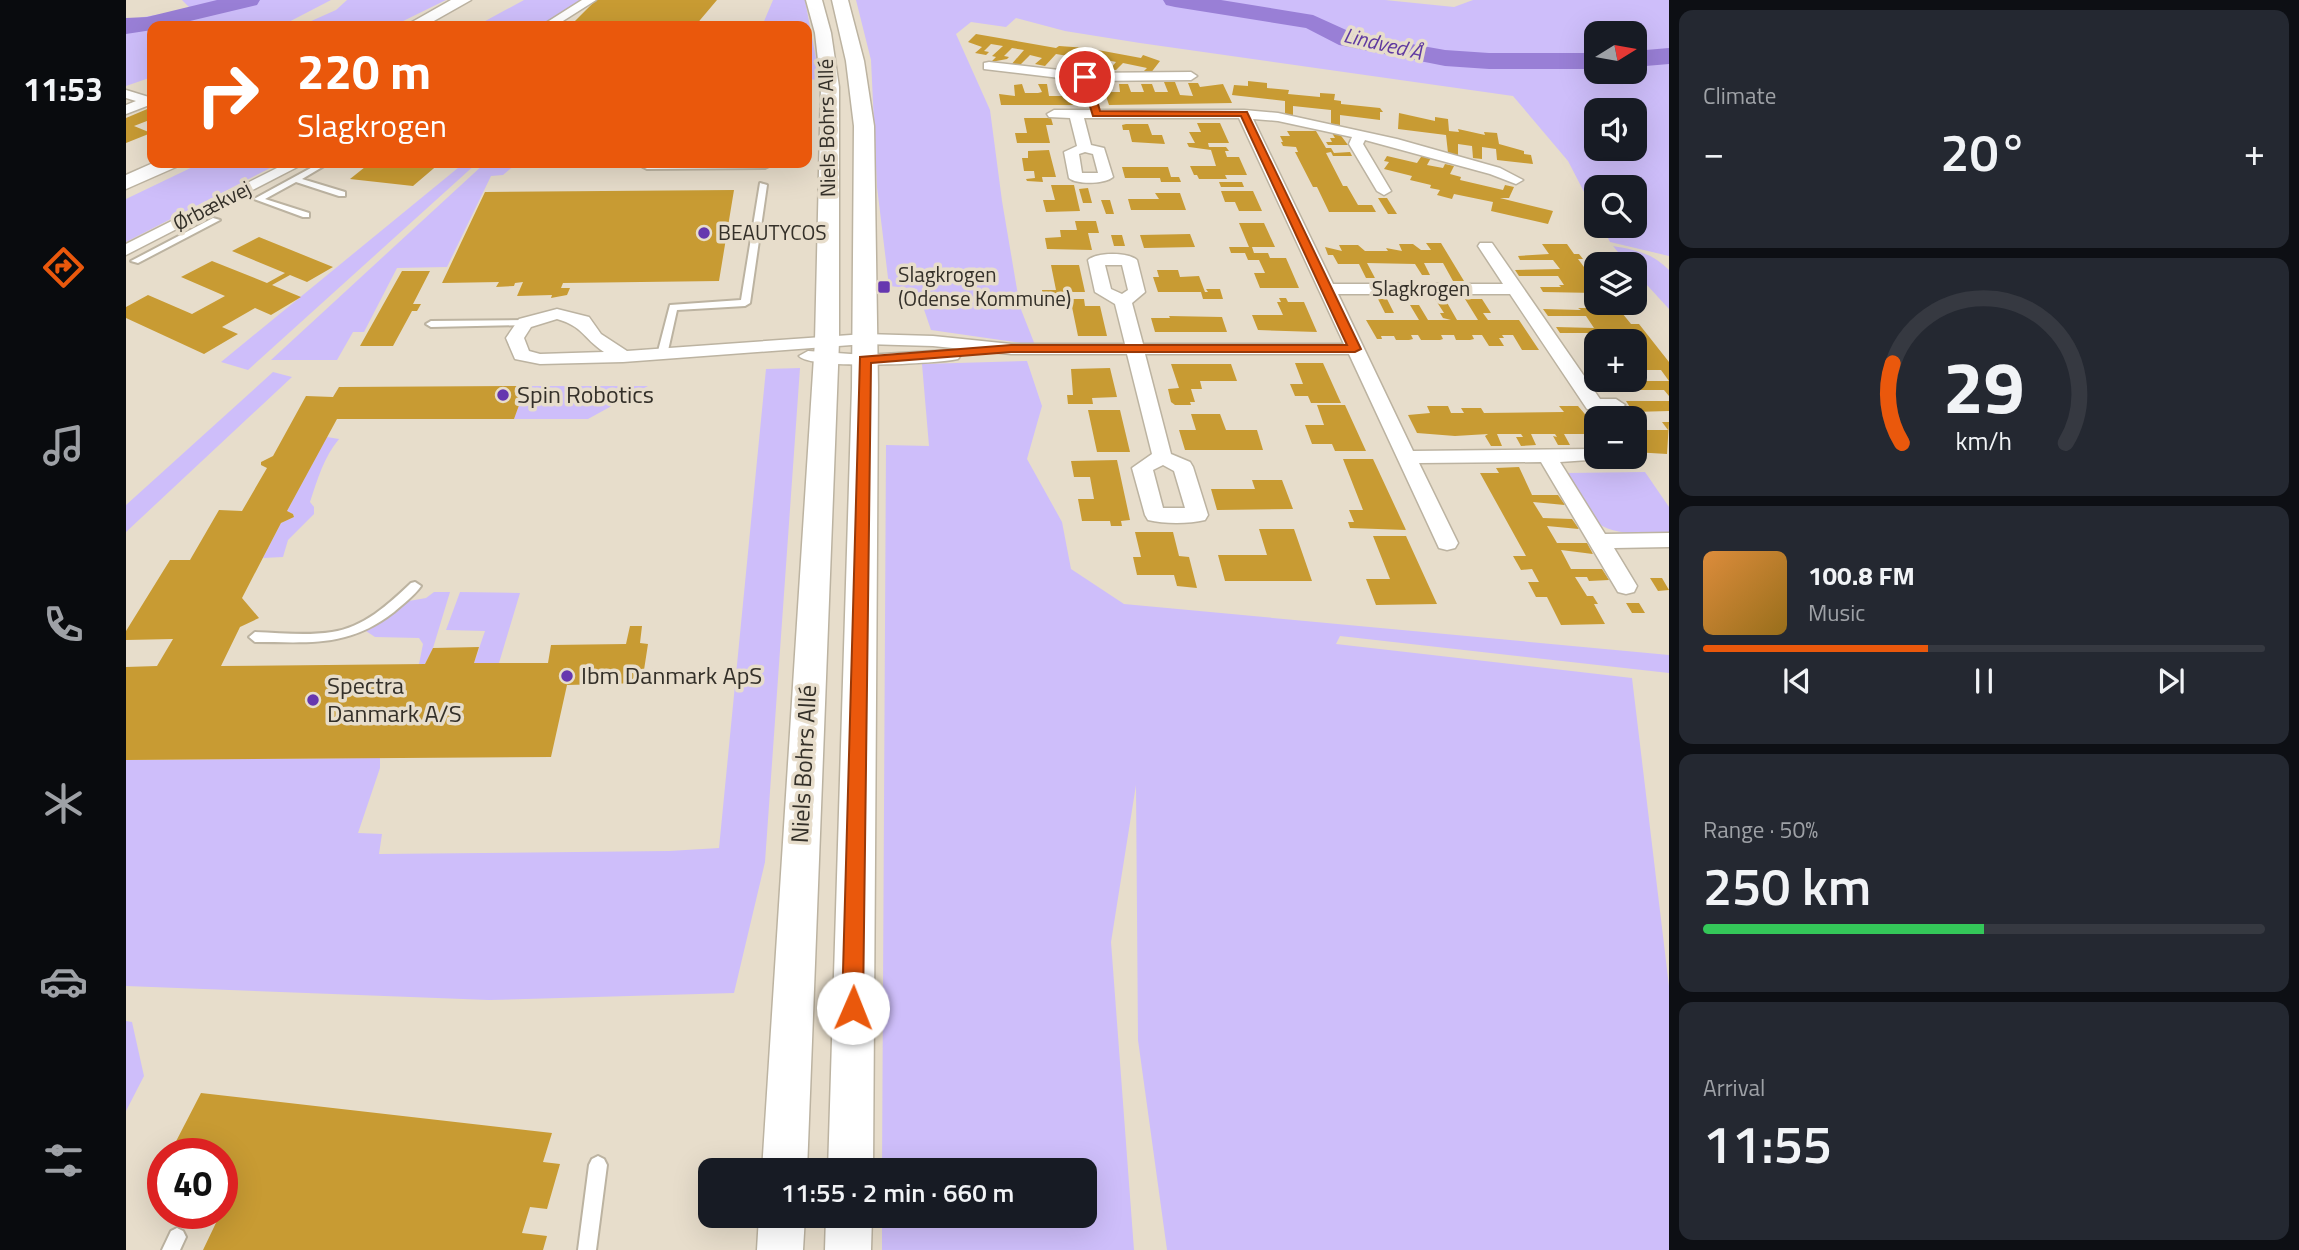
<!DOCTYPE html>
<html lang="en">
<head>
<meta charset="utf-8">
<style>
  :root { --surface:#171b24; --page:#242831; --text:#f1f3f6; --muted:#9ea1a6; --line:#363941; --accent:#ea580c }
  body { margin:0; font-family:"Titillium Web",sans-serif; background:var(--page); color:var(--text); height:100vh; display:flex; flex-direction:column; font-size:26px; white-space:nowrap }
  * { box-sizing:border-box; margin:0 }
  p { font-size:23px; color:var(--muted) }
  .icon { flex:none; width:38px; height:38px; fill:none; stroke:currentColor; stroke-width:2; stroke-linecap:round; stroke-linejoin:round }
  .map { position:relative; flex:1; overflow:hidden }
  .details { display:flex; flex-direction:column; gap:10px; padding:10px; background:#0d0f14; width:630px }
  .details>* { flex:none }
  .top-card { position:absolute; left:21px; top:21px; width:665px; height:147px; border-radius:14px; box-shadow:0 7px 28px #0002; background:#ea580c; color:#fff; overflow:hidden }
  .needle { width:46px; rotate:79deg }
  .buttons { position:absolute; left:1458px; top:21px; display:grid; gap:14px }
  .buttons a { display:grid; place-items:center; width:63px; height:63px; border-radius:14px; background:var(--surface); box-shadow:0 7px 28px #0002; font-size:35px }
  .speed { position:absolute; left:21px; top:1138px; display:flex; gap:14px; font-size:35px; font-weight:700; text-align:center }
  .speed>* { display:grid; place-content:center; width:91px; height:91px; border-radius:50%; background:var(--surface); box-shadow:0 7px 28px #0002; line-height:1 }
  .speed .limit { border:10px solid #d22; background:#fff; color:#111 }
  .pin { position:absolute; display:grid; place-items:center; width:60px; height:60px; color:#fff; margin:-30px; border:4px solid #fff; border-radius:50%; box-shadow:0 2px 7px #0007 }
  .me { position:absolute; width:77px; margin:-38px; rotate:1deg; stroke-linejoin:round; filter:drop-shadow(0 0 5px #0008) }
  .turn { display:flex; align-items:center; gap:24px; height:147px; padding:0 35px; font-size:32px }
  .turn .icon { width:91px; height:91px; stroke-width:2.5 }
  .turn b { display:block; font-size:49px; line-height:60px }
  .big { font-size:52px; font-weight:600; line-height:1.1 }
  .details .tile { flex:1; display:flex; flex-direction:column; justify-content:center; gap:10px; min-width:0; padding:0 24px; border-radius:14px; background:var(--page) }
  .details .dial { align-items:center; gap:0 }
  .dial svg { height:182px; overflow:visible; fill:none; stroke:var(--line); stroke-width:7; stroke-linecap:round; text-anchor:middle }
  .dial text { fill:var(--text); stroke:none }
  .song { display:flex; align-items:center; gap:21px }
  .cover { width:84px; height:84px; border-radius:10px; background:linear-gradient(135deg,hsl(30 70% 55%),hsl(40 70% 35%)) }
  .played { height:7px; border-radius:4px; background:linear-gradient(90deg,var(--accent) 40%,var(--line) 40%) }
  .keys { display:flex; justify-content:space-around; direction:ltr }
  .heat { display:flex; justify-content:space-between; align-items:center; font-size:38px; direction:ltr }
  .charge { height:10px; border-radius:5px; background:linear-gradient(90deg,#34c759 50%,var(--line) 0) }
  .trip { position:absolute; left:572px; top:1158px; width:399px; height:70px; border-radius:14px; background:var(--surface); box-shadow:0 7px 28px #0002; font-weight:600; line-height:70px; text-align:center }
  main { display:flex; flex:1; min-height:0 }
  .tab-bar { display:flex; flex-direction:column; width:126px; justify-content:space-around; align-items:center; background:#090b0e; color:var(--muted) }
  .tab-bar .icon { width:49px; height:49px }
  .tab-bar .on { color:var(--accent) }
  .tab-bar b { font-size:32px; color:var(--text) }
  .map>svg:first-child { display:block }
</style>
</head>
<body>
<main>
<nav class="tab-bar">
<b>11:53</b>
<svg class="icon on" aria-label="directions" viewBox="0 0 24 24"><path d="M12 3l9 9-9 9-9-9zM9 14v-3h6M13 9l2 2-2 2"/></svg>
<svg class="icon" aria-label="music" viewBox="0 0 24 24"><path d="M9 18V5l10-2v13"/><circle cx="6" cy="18" r="3"/><circle cx="16" cy="16" r="3"/></svg>
<svg class="icon" aria-label="phone" viewBox="0 0 24 24"><path d="M5 4h4l2 5-3 2q2 4 5 5l2-3 5 2v4C11 20 4 13 5 4z"/></svg>
<svg class="icon" aria-label="climate" viewBox="0 0 24 24"><path d="M12 3v18M4 7l16 10M4 17L20 7"/></svg>
<svg class="icon" aria-label="car" viewBox="0 0 24 24"><path d="M5 17H2v-5l4-1 3-4h7l3 4 3 1v5h-3M9 17h6M6 11h13"/><circle cx="7" cy="17" r="2"/><circle cx="17" cy="17" r="2"/></svg>
<svg class="icon" aria-label="filters" viewBox="0 0 24 24"><path d="M4 7h16M4 17h16"/><circle cx="9" cy="7" r="2"/><circle cx="15" cy="17" r="2"/></svg>
</nav>
<div class="map">
<svg width="1543" height="1250" viewBox="0 0 1543 1250">
  <rect width="100%" height="100%" fill="#e7ddcb"/>
  <path fill="#cebefa" fill-rule="evenodd" d="M56,0H205L155,26H26V77L0,86V20L65,9Z
    M221,0H320L267,26H174L210,10Z
    M398,0H458L416,26H350Z
    M647,0H679L694,80L681,79V26H636Z
    M730,0H1259L1328,7L1347,0H1543V256L1484,242L1476,226H1508V187H1470V215L1442,161L1387,96L1014,43L939,31L890,18L880,27L845,22L830,34L864,110L876,201L894,307L909,345L805,330L791,289L763,286L751,187L745,60ZM1470,33H1508V72H1470ZM1470,110H1508V149H1470Z
    M75,163H154L0,242V199Z
    M338,163H351L122,370L95,362Z
    M359,163H391L377,175L365,176L321,267L271,268L238,332H227L211,360H145Z
    M1487,246C1510,250 1526,253 1543,270V309L1509,272L1508,264H1502Z
    M901,361L916,406L901,459L936,522L945,569L998,604L1543,655V673L1214,636L1210,644L1506,678L1543,986V1250H1041L1012,1040L1010,785L985,942L1008,1250H756V1216H959V1171H756L760,445L803,446L796,364Z
    M674,368L639,862L608,993L363,1000L0,986V760L254,758V768L232,833L256,834L253,854L543,851L593,848L640,369Z
    M147,372L166,377L0,532V505Z
    M400,386H522L462,419H388Z
    M201,437L213,439C198,457 191,480 184,502L188,507V514L162,540L157,557L137,558L155,523L168,517L167,514L161,511Z
    M1519,472L1543,507V533C1517,533 1493,537 1471,523L1440,473Z
    M308,592H324L307,648L299,664H293L297,644L293,638L249,637L240,631L283,601L300,598Z
    M334,592L394,593L373,663H348L359,631L320,630Z
    M0,1021L6,1022L18,1076L0,1111Z"/>
  <g fill="none" stroke-linecap="round" stroke-linejoin="round">
    <path fill="#997fd6" fill-rule="evenodd" d="M91,0H134L131,5L43,26H26V30L0,34V18L21,17Z
      M1037,0H1095L1187,15L1229,34L1319,50L1363,53H1470V69H1363L1319,66L1213,45L1180,28L1049,7L1040,5Z
      M1543,48V64L1508,67V51Z"/>
  </g>
  <path fill="#c89b33" d="M470,0H591L569,26H444Z
    M850,34L930,48L933,46L961,48L1015,58L1017,55L1034,61L1024,74L1017,72L1021,68L997,63L990,70L984,69L990,62L976,59L967,68L961,67L967,61H964L967,57L954,55L942,68L936,67L942,56L930,54L919,66L909,64L916,58L904,55L891,68L884,66L898,50L886,48L878,56L883,57L881,59L865,62L870,57L866,56L877,46L865,44L858,51L863,52L860,55L849,53L856,47L842,42Z
    M1122,81L1141,83V88L1163,90L1162,94L1194,97V93L1209,94L1208,100L1215,101V104L1254,108L1257,112H1254V120L1214,115V125L1205,124V110L1167,106V116L1159,115V101L1106,95L1108,85L1122,86Z
    M1038,82H1049L1054,95L1067,96L1062,83H1072L1074,87L1097,84L1106,103L983,105L980,96V92H994L993,84H1002L1005,92H1018L1015,84H1026L1029,92H1042Z
    M896,84L899,93H912L916,92L912,84H921L923,96H937L934,84H945L950,105H875L873,94L889,96L888,85Z
    M26,107V119L8,126L25,133L0,143V118Z
    M1273,113L1309,121V117L1322,119L1323,131L1333,132L1332,129L1359,135L1358,132L1371,133L1373,144L1398,151V154L1405,155L1407,164L1371,160L1370,149L1356,147V159L1347,158L1346,146L1332,144V156L1322,153L1320,135L1272,129Z
    M898,118H925L927,125H920L924,143H891L889,133H901Z
    M1071,123H1094L1103,143H1082L1083,147H1100L1103,151H1099L1101,157H1113L1121,175H1099L1101,179H1073L1071,175H1068L1064,166H1090L1085,150L1063,147L1061,143H1069L1063,132H1075Z
    M1000,124H1022L1026,135H1036L1039,144L1006,142L1003,130H997L996,125Z
    M1161,131H1190L1200,148H1205L1208,153L1224,152L1226,156H1207L1205,152L1200,153L1217,186H1221L1232,205H1246L1250,212H1203L1191,187H1187L1169,152H1172L1170,147L1157,146L1155,142H1157L1154,136H1164Z
    M1206,133H1213L1222,145H1202L1200,142H1206L1204,138H1209Z
    M923,150L930,177H916L917,182L901,181L900,179L909,178L908,171H898L896,158H902V151Z
    M1297,154L1306,156L1301,165L1317,168L1319,164L1328,166L1324,174L1335,177L1334,180L1377,190L1379,185L1388,187L1383,198H1374L1427,211L1422,224L1365,211L1367,202L1328,194L1326,199L1311,195L1314,190L1304,188L1305,185L1284,180L1286,176L1258,169L1263,162L1258,161L1261,156L1291,163Z
    M244,163H314L287,186L224,179Z
    M996,167H1042L1045,177H1053L1055,182H1035L1034,178H999Z
    M1093,182H1116L1118,187H1095Z
    M925,185H948L954,211L920,212L917,200H929Z
    M962,188L966,203H957L953,189Z
    M608,190L593,281L437,283L435,288H444L441,295L425,298L426,295L391,296L397,282L389,283L388,286L370,287L373,282L316,283L359,192Z
    M1095,191H1127L1136,211H1113L1109,202H1099Z
    M1029,193H1054L1060,210H1005L1002,199H1033Z
    M1252,198H1261L1271,214H1262Z
    M975,200H984L988,214H980Z
    M949,221H970L973,233H962L966,250L921,249L919,238L935,237L934,230H951Z
    M1113,223H1138L1149,247H1126L1128,253H1142L1144,258H1160L1173,288H1134L1128,273H1139L1133,260H1122L1119,253H1105L1103,247H1123Z
    M1064,234L1069,247L1018,248L1014,235Z
    M985,235H996L999,246H988Z
    M133,237L207,267L181,282L164,275L146,285L175,297L145,315L129,308L96,327L112,334L78,354L0,318V307L22,295L66,314L99,296L55,277L86,261L141,283L159,273L106,251Z
    M1300,243H1315L1338,281H1327L1317,263H1298L1304,275H1296L1289,264L1241,263L1249,278H1240L1233,264H1212L1207,255H1202L1199,247L1216,251L1213,245H1232L1239,251H1262L1260,248L1276,251L1273,244H1287L1295,250H1305Z
    M1416,244H1441L1448,254H1453L1457,259H1452L1470,283V293L1417,292L1414,287H1435L1433,285H1438L1432,276H1393L1389,270L1434,269L1427,260H1394L1392,256L1423,254Z
    M925,265H953L959,292H943L944,298H917L916,290H930Z
    M1031,270H1052L1054,277L1073,276L1079,292H1082L1080,289H1094L1097,299H1077L1075,292H1032L1027,277H1033Z
    M276,271H304L287,304H295L291,311H286L267,346H234Z
    M1153,298H1160L1162,302H1178L1191,332L1132,330L1126,315H1157L1151,302H1155Z
    M1458,298H1470V303H1488L1505,324H1513L1543,362V381L1535,370H1508V362H1515L1508,353V341L1493,339L1491,333H1434L1430,327L1468,328L1460,316H1422L1417,309L1455,310L1452,308H1466Z
    M928,299H958L959,306H974L981,336H952L946,307H930Z
    M1252,299H1261L1268,313H1259Z
    M1309,299H1319L1331,320H1352L1339,299H1356L1365,313H1357L1362,320H1393L1413,350H1396L1387,335H1376L1378,338H1373L1378,346H1363L1356,335H1346L1348,339L1344,340H1330L1328,335H1315L1317,339L1314,340H1295L1292,335H1285L1287,339L1283,340H1270L1268,336H1255L1256,339H1251L1240,320H1293L1284,305H1293L1302,320H1325L1317,318L1314,313H1318Z
    M1043,316L1096,317L1101,332H1029L1025,318H1044Z
    M1169,363H1197L1215,403H1185L1182,396H1169L1164,384H1177Z
    M1045,364H1105L1111,381H1074L1076,389H1065L1069,402H1064L1065,405H1049L1045,402L1042,389L1053,388Z
    M984,368L991,397L966,398L967,404H942L941,395H947L945,369Z
    M1501,381H1543V396L1538,390H1507Z
    M400,386L388,419H211L161,511L167,514L168,517L155,523L116,598L133,618L114,627L95,666L299,664L307,648L353,647L348,663H422L425,645L500,644L504,626H516L514,643L522,644L516,683L441,685L425,757L0,760V667L31,666L47,639L0,640V631L44,560H64L93,510L116,511L141,468L135,465V462L147,456L180,396L207,397L213,387Z
    M1500,401H1543V411L1507,412Z
    M1191,405H1219L1240,451H1209L1206,444H1186L1179,425H1198Z
    M1301,406H1322L1325,413H1338L1335,408H1355L1358,413L1438,412L1433,406H1452L1470,427V445H1467L1462,434H1438L1444,445H1432L1427,436L1431,437L1429,434H1405L1410,445L1395,446L1390,437H1397L1395,434H1371L1376,446H1365L1359,436L1362,434L1329,436L1291,433L1282,415L1304,413Z
    M962,410H994L1004,452H971Z
    M1065,414H1094L1100,430H1131L1137,450H1059L1053,430H1070Z
    M1536,422H1543L1541,454L1508,452V430H1542Z
    M1217,459H1247L1280,530L1224,528L1222,522H1228L1223,510H1237Z
    M991,460L1004,520L995,521L996,526H985L984,521H956L952,499H968L964,477H948L945,461Z
    M1393,467L1406,495H1432L1439,505L1407,502L1417,518L1446,519L1453,529L1421,526L1431,543H1461L1467,554L1435,550L1445,569H1476L1483,580L1463,581L1461,577H1449L1461,596H1467L1472,604H1468L1479,624L1435,625L1421,597H1410L1402,582H1413L1406,569L1395,570L1387,556H1400L1354,473H1373L1370,468Z
    M1126,480H1156L1167,509L1091,510L1085,489H1129Z
    M1133,529H1168L1186,581H1099L1092,555H1141Z
    M1009,532H1047L1053,556L1063,557L1071,588L1051,586L1048,575H1011L1007,557H1015Z
    M1247,536H1280L1311,604L1250,605L1240,579H1264Z
    M1524,578H1536L1543,590L1532,591Z
    M1500,603H1513L1519,613H1506Z
    M75,1093L426,1133L417,1162L434,1164L421,1209L404,1207L396,1233L421,1236L417,1250H77L99,1204H96V1153H44Z
    M37,1168V1197L23,1195Z"/>
  <g fill="none" stroke-linecap="round" stroke-linejoin="round">
    <g stroke="#bcb3a1" stroke-width="4">
      <path id="lane" d="M194,163H203L176,179L219,192V196H213L170,182L139,199L183,213V217H177L128,199Z
        M518,163H526V165L643,163V166L639,168L521,169L517,167Z
        M634,183L641,185L624,303L619,306L551,310L541,355L539,357H533L531,355L544,305L615,300Z
        M87,218L94,220L12,263L5,261Z
        M399,320L404,323L402,325L305,327L300,324L305,321Z
        M289,582L295,586C288,596 277,604 268,612C222,648 183,642 129,642L123,637L129,632C154,633 181,636 206,632C237,628 263,604 285,583Z
        M472,1156L478,1159L481,1165L470,1250H452L463,1165L466,1159Z
        M51,1228L57,1231L60,1237L54,1250H36L45,1231Z"/>
    </g>
    <g stroke="#bcb3a1" stroke-width="3">
      <path id="street" d="M456,0H470L429,26H415Z
        M863,62L959,73L1065,72L1071,76L1065,80L959,81L858,69V63Z
        M0,90L26,98V104L0,114V105L10,101L0,98Z
        M928,110H1118L1152,113L1271,139L1374,168L1397,180L1390,184L1364,174L1239,140L1237,144L1265,191L1258,195L1251,191L1223,144L1226,137L1152,121L1127,119L1207,284H1377L1352,246L1354,243H1366L1474,399H1490L1499,405L1490,411L1461,409L1384,294H1212L1287,451L1470,449V457H1479L1477,459L1434,462L1479,534L1543,533V547L1488,548L1511,586L1508,592L1500,594L1492,592L1415,462L1293,463L1332,543L1329,548L1321,550L1313,548L1223,354H1019L1045,454L1064,462L1067,467L1082,515L1079,520C1063,524 1038,524 1022,520L1019,515L1006,468L1026,454L1001,354H885L807,346L739,344L497,362L414,364L389,359L380,338L393,319L431,309L463,317L475,334L501,351L739,334L807,336L885,344H999L989,304L969,292L962,260C971,252 1002,252 1011,260L1019,292L1006,303L1017,344H1218L1113,118H958L965,145L978,148L987,177C979,184 951,185 943,178L938,152L951,146L944,118L923,117L921,114ZM959,152L967,154L972,173H956L953,154ZM979,265H996L1002,290L996,294L985,289ZM431,319C458,327 456,337 478,352L414,354L403,351L398,338L405,327ZM1037,465L1048,471L1059,508H1037L1027,470Z
        M161,163H179L0,255V244Z
        M826,350L832,351L835,355L832,359C810,364 685,370 673,356L682,351L739,355Z"/>
    </g>
    <g stroke="#bcb3a1" stroke-width="3">
      <path id="secondary" d="M325,0H345L299,26H279Z
        M680,0H696L705,33L713,87V341L681,1171H636L689,341L695,87L689,33Z
        M706,0H722L738,61L748,126L752,387L747,1171H702L726,387L728,126L720,61Z
        M27,163H53L50,167L0,189V175Z
        M633,1216H679L677,1250H631Z
        M700,1216H746L745,1250H699Z"/>
    </g>
    <use href="#lane" fill="#fff" fill-rule="evenodd"/>
    <use href="#street" fill="#fff" fill-rule="evenodd"/>
    <use href="#secondary" fill="#fff" fill-rule="evenodd"/>
  </g>
  <path fill="#ea580c" stroke="#983908" stroke-width="2" d="M959,74L964,77L974,111L1121,112L1235,349L1229,352H885L745,363L737,1008L734,1015L727,1018L719,1015L716,1008L734,357L885,345H1221L1115,116H967L955,77Z"/>
  <g fill="#6637af" stroke="#e7ddcb" stroke-width="2.5">
    <circle cx="578" cy="233" r="7"/>
    <rect x="751" y="280" width="14" height="14" rx="3.5"/>
    <circle cx="377" cy="395" r="7"/>
    <circle cx="441" cy="676" r="7"/>
    <circle cx="187" cy="700" r="7"/>
  </g>
  <g text-anchor="middle" stroke-width="7" stroke-linejoin="round" paint-order="stroke">
    <g font-size="21" font-style="italic" fill="#5f39a0" stroke="#e7ddcb">
      <text transform="translate(1257 44) rotate(13)" y="7">Lindved Å</text>
    </g>
    <g font-size="21" fill="#343029" stroke="#e7ddcb">
      <text transform="translate(701 128) rotate(-91)" y="7">Niels Bohrs Allé</text>
      <text transform="translate(86 206) rotate(-27)" y="7">Ørbækvej</text>
      <text x="1295" y="296">Slagkrogen</text>
    </g>
    <g font-size="21" fill="#343029" stroke="#e7ddcb" text-anchor="start">
      <text x="592" y="240">BEAUTYCOS</text>
      <text x="772" y="282">Slagkrogen<tspan x="772" dy="24">(Odense Kommune)</tspan></text>
    </g>
    <g font-size="24" fill="#343029" stroke="#e7ddcb" text-anchor="start">
      <text x="391" y="403">Spin Robotics</text>
      <text x="455" y="684">Ibm Danmark ApS</text>
      <text x="201" y="694">Spectra<tspan x="201" dy="28">Danmark A/S</tspan></text>
    </g>
    <g font-size="24" fill="#343029" stroke="#e7ddcb">
      <text transform="translate(678 764) rotate(-87)" y="8">Niels Bohrs Allé</text>
    </g>
  </g>
</svg>
<div class="buttons">
<a><svg class="needle" viewBox="-14 -14 28 28"><path d="M0-13l5 13h-10z" fill="#e53935"/><path d="M0 13l5-13h-10z" fill="#9ea1a6"/></svg></a>
<a><svg class="icon" aria-label="sound" viewBox="0 0 24 24"><path d="M4 9h4l5-4v14l-5-4H4zM17 9q2 3 0 6"/></svg></a>
<a><svg class="icon" aria-label="search" viewBox="0 0 24 24"><circle cx="10" cy="10" r="6"/><path d="M15 15l6 6"/></svg></a>
<a><svg class="icon" aria-label="layers" viewBox="0 0 24 24"><path d="M12 4l9 5-9 5-9-5zM3 14l9 5 9-5"/></svg></a>
<a>+</a>
<a>−</a>
</div>
<div class="speed"><div class="limit">40</div></div>
<div class="pin" style="left:959px;top:77px;background:#d93025"><svg class="icon" aria-label="arrive" viewBox="0 0 24 24"><path d="M6 21V4h12l-3 4 3 4H6"/></svg></div>
<svg class="me" style="left:727px;top:1008px" viewBox="-20 -20 40 40"><circle r="19" fill="#fff"/><path d="M0-13L10 11 0 6-10 11z" fill="#ea580c"/></svg>
<div class="trip">11:55 · 2 min · 660 m</div>
<div class="top-card">
<div class="turn"><svg class="icon" aria-label="right" viewBox="0 0 24 24"><path d="M7 20v-9h11M14 6l5 5-5 5"/></svg><div><b>220 m</b>Slagkrogen</div></div>
</div>
</div>
<section class="details">
<div class="tile"><p>Climate</p>
<div class="heat"><a>−</a><b class="big">20°</b><a>+</a></div>
</div>
<div class="tile dial"><svg viewBox="0 0 100 80">
<path d="M14 69A42 42 0 1 1 86 69"/>
<path d="M14 69A42 42 0 0 1 10 34" stroke="#ea580c"/>
<text x="50" y="56" font-size="32" font-weight="700">29</text>
<text x="50" y="72" font-size="11">km/h</text>
</svg></div>
<div class="tile">
<div class="song"><i class="cover"></i><div><b>100.8 FM</b><p>Music</p></div></div>
<div class="played"></div>
<div class="keys"><svg class="icon" aria-label="previous" viewBox="0 0 24 24"><path d="M18 5L8 12l10 7zM5 5v14"/></svg><svg class="icon" aria-label="pause" viewBox="0 0 24 24"><path d="M8 5v14M16 5v14"/></svg><svg class="icon" aria-label="next" viewBox="0 0 24 24"><path d="M6 5l10 7-10 7zM19 5v14"/></svg></div>
</div>
<div class="tile"><p>Range · 50%</p><b class="big">250 km</b><div class="charge"></div></div>
<div class="tile"><p>Arrival</p><b class="big">11:55</b></div>
</section>
</main>
</body>
</html>
